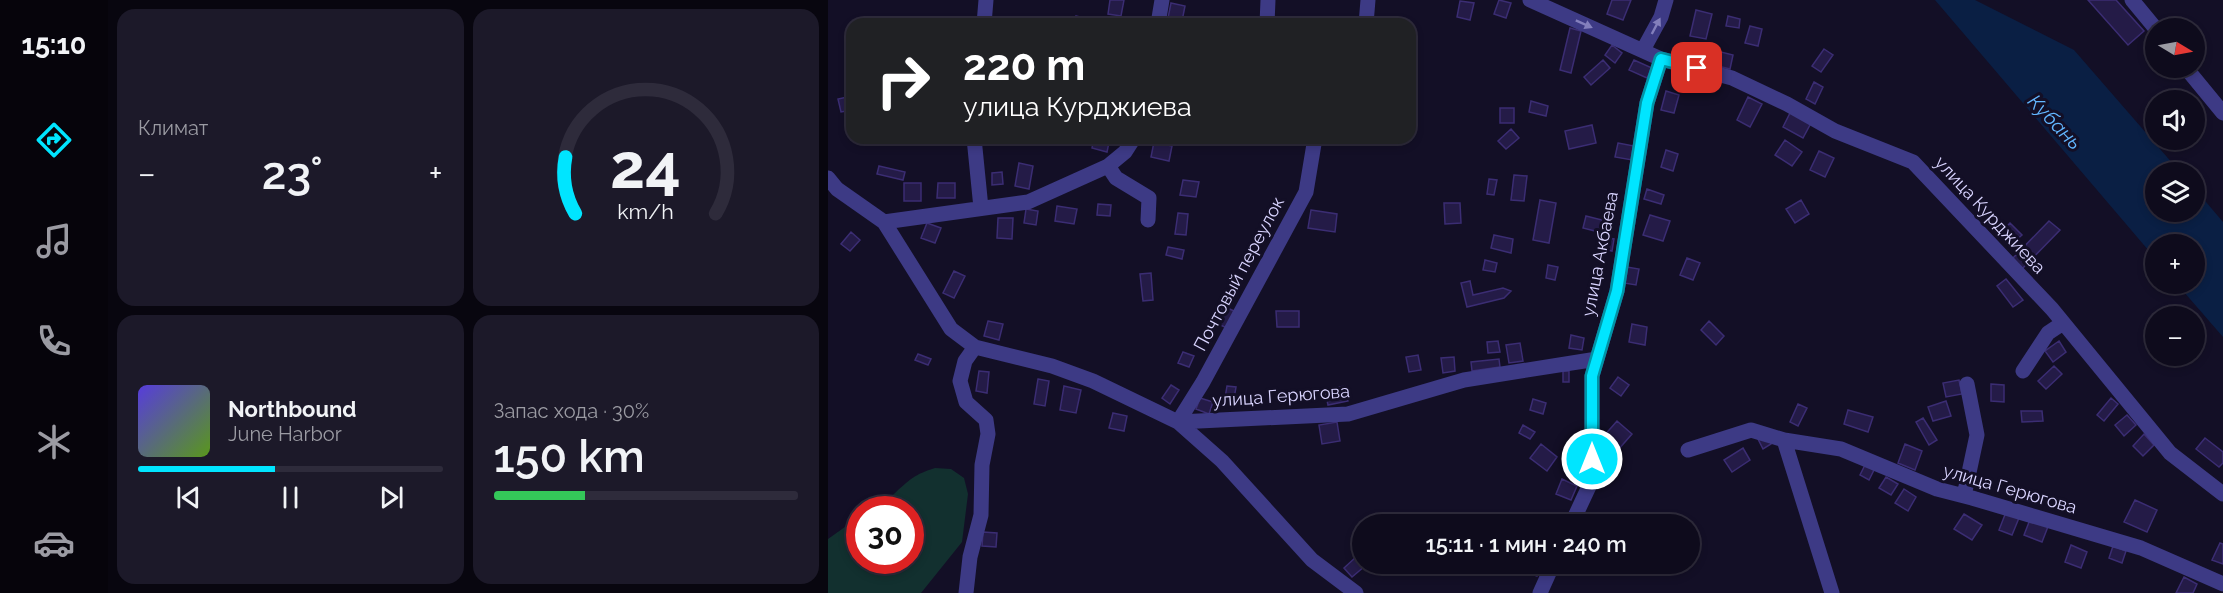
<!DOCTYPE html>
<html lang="ru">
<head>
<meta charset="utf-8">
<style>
  :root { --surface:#0e0b1c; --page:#1c1929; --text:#f1f3f6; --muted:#9b9ba3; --line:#2e2b3b; --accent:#00e5ff }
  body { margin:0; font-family:Raleway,sans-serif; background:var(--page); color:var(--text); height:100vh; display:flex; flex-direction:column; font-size:22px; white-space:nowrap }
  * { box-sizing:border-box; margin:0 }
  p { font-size:20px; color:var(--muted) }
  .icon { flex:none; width:33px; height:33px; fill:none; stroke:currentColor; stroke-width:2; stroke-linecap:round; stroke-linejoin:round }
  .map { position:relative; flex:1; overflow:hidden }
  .sheet { display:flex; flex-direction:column; gap:9px; padding:9px; background:#08060f; width:720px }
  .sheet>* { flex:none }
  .hud { position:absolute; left:18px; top:18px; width:570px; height:126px; border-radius:18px; box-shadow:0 3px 9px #0003,0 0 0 2px var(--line); background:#202124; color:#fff; overflow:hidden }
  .needle { width:39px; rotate:100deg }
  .buttons { position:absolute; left:1317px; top:18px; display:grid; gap:12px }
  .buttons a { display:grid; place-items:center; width:60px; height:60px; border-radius:50%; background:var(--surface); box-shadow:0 3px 9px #0003,0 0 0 2px var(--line); font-size:30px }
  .speed { position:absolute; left:18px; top:496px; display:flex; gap:12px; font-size:30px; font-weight:700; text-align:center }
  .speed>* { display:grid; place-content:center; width:78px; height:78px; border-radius:50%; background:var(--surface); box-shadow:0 3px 9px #0003,0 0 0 2px var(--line); line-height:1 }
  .speed .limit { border:9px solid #d22; background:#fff; color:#111 }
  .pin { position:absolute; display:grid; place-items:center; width:51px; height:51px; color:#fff; margin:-26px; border-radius:12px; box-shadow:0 3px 9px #0006 }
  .me { position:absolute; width:66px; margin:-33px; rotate:0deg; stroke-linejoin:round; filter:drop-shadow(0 0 4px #0008) }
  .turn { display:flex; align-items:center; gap:21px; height:126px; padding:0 18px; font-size:27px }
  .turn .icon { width:78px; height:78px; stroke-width:2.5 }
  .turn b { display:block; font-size:42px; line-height:51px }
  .big { font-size:45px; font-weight:600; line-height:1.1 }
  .sheet .card { flex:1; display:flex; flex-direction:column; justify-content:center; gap:9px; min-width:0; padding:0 21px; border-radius:18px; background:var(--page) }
  .sheet .dial { align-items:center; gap:0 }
  .dial svg { height:156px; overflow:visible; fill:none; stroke:var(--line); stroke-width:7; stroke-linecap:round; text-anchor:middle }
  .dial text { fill:var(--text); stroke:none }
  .song { display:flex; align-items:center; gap:18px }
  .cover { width:72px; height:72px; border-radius:9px; background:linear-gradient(135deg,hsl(250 70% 55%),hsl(90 70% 35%)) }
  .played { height:6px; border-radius:3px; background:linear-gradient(90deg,var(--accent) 45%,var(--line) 45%) }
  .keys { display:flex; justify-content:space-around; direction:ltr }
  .heat { display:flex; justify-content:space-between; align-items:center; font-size:33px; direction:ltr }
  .charge { height:9px; border-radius:4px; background:linear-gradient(90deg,#34c759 30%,var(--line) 0) }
  .sheet .tiles { flex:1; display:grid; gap:9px; grid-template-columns:repeat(2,1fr) }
  .trip { position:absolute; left:524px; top:514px; width:348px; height:60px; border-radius:30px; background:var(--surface); box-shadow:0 3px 9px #0003,0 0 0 2px var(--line); font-weight:600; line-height:60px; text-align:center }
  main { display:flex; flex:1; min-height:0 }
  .tab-bar { display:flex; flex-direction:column; width:108px; justify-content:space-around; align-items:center; background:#06040b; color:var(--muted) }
  .tab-bar .icon { width:42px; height:42px }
  .tab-bar .active { color:var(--accent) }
  .tab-bar b { font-size:27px; color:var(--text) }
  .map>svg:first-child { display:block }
</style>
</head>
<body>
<main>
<nav class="tab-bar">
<b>15:10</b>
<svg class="icon active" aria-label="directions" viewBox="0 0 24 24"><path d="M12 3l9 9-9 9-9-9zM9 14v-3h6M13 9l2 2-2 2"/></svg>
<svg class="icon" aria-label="music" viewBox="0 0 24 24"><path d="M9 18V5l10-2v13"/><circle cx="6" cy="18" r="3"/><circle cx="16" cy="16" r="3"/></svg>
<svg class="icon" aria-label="phone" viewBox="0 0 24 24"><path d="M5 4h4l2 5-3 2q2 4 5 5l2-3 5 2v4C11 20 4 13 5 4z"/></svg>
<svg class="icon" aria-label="climate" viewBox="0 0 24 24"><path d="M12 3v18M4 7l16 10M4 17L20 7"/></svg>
<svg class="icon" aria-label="car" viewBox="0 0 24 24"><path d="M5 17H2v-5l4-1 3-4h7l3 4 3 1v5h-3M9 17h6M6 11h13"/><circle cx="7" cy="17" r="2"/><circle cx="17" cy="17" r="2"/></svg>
</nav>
<section class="sheet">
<div class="tiles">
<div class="card"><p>Климат</p>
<div class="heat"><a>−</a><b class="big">23°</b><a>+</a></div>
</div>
<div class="card dial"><svg viewBox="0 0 100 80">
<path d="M14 69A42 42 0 1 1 86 69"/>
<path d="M14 69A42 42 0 0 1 9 40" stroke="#00e5ff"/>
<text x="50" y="56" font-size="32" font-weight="700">24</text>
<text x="50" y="72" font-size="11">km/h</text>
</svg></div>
<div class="card">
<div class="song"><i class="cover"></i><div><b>Northbound</b><p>June Harbor</p></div></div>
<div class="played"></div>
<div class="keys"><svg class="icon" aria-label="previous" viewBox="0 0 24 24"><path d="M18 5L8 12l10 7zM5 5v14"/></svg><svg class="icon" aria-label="pause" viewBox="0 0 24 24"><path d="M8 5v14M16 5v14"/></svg><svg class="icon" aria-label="next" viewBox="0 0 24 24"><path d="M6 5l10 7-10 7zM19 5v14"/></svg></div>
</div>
<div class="card"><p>Запас хода · 30%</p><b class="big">150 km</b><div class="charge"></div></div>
</div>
</section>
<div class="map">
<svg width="1395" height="593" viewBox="0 0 1395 593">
  <rect width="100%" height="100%" fill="#130f26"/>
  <path fill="#12302f" d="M107,468L123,469L136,478L140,494L134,542L93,593H0V539L31,517L32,561H82V510H42C50,505 59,500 66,494C81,480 87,474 107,468Z"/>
  <path fill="#0a1f44" d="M1107,0H1147L1246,50L1352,172H1328V212H1366L1367,189L1395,222V337L1349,284H1366V244H1328L1327,258Z"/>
  <path fill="#241b47" stroke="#3b2d73" stroke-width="1.5" d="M282,0H296L293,16L280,14Z
    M671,0L683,3L678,18L666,14Z
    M784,0H803L795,20L779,14Z
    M1260,0H1288L1316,31L1300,45Z
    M632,1L646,3L642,20L629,17Z
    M343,3L357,6L354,21L340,18Z
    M868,10L884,14L878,39L862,36Z
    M248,16L268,21L267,24H246Z
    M900,16L912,19L911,28L898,26Z
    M922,26L934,29L930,46L917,43Z
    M742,28L753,31L743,73L732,70Z
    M784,45L794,53L787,63L777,55Z
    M881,49L905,55L902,69L878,63Z
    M996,49L1005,55L993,72L984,66Z
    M775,60L782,68L763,85L756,77Z
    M806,60L824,68L819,78L801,70Z
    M986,82L995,87L987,104L978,99Z
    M838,91L851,95L846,113L833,110Z
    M24,96V110L13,112L10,99Z
    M920,97L934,104L922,127L909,120Z
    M703,101L720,106L718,116L701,112Z
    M672,108H686V123H672Z
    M963,111L983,123L975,138L955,127Z
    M764,125L768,143L741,149L737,131Z
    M683,129L691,138L678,149L670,141Z
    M266,138H282L279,152L264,148Z
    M957,140L974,152L964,166L947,155Z
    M326,142L344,146L341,161L323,157Z
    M790,143L806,146L804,160L787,157Z
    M838,150L850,154L845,171L833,167Z
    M991,151L1006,158L997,177L982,170Z
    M191,163L205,166L201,189L187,186Z
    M51,166L77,172L75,180L49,174Z
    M174,172L175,184L164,185V173Z
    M686,175L699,176L696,201L683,200Z
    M661,179L669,180L666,195L659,194Z
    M355,180L371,182L368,197L352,195Z
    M76,183H93V201H76Z
    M110,183H127V198H109Z
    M819,189L836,195L833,204L816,199Z
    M712,200L728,203L721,243L705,240Z
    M973,200L981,214L967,223L958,209Z
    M616,203H632L633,223L617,224Z
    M270,204L283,205L282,216L269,215Z
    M229,206L249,209L246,224L227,221Z
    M198,209L210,211L208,225L196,223Z
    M483,210L509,214L507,232L480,228Z
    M350,213L360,214L358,235L347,234Z
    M822,215L842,221L835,241L815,235Z
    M758,216L774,220L771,232L755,228Z
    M170,218H185L184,239L169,238Z
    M1221,221L1232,230L1194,269L1184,259Z
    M99,223L113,228L107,243L93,238Z
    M1182,223L1194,235L1185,243L1174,231Z
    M23,232L32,240L22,251L13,244Z
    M666,235L685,239L683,253L663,248Z
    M773,237L786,239L784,251L771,248Z
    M340,247L356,250L354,259L338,255Z
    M859,258L872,263L865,280L852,275Z
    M657,260L669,263L667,272L655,270Z
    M720,265L730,267L727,280L718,278Z
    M793,266L811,269L808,285L790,282Z
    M126,271L137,276L126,298L115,293Z
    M323,273L325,300L315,301L312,274Z
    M1178,279L1195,300L1185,307L1169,286Z
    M642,281L645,295L675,288L683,291L676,298L639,307L633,283Z
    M395,306L406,311L399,328L388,323Z
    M448,311H471V327H449Z
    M160,321L175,324L171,340L156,336Z
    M881,321L896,336L888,345L873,330Z
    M804,324L819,327L817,345L801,342Z
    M743,335L756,338L754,350L741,348Z
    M670,341L672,352L660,353L659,342Z
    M1231,341L1238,352L1225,362L1217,351Z
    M692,343L695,361L681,363L678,345Z
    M355,352L366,356L361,367L350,363Z
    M90,354L103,359L100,365L87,360Z
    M590,355L593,370L581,372L578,357Z
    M626,357L627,371L615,373L613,358Z
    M671,359L672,367L644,371L643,362Z
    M1226,366L1234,374L1218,389L1210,381Z
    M151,371L161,372L159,393L148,391Z
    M735,371H741V382H735Z
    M790,377L801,385L793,396L782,388Z
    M210,379L221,381L217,406L206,404Z
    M1131,380L1134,394L1118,397L1115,383Z
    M1163,384L1176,385V402L1163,401Z
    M343,385L351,390L342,404L334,398Z
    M236,386L253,390L248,413L232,410Z
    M399,386L408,387L405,405L396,404Z
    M517,386L520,401L500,405L497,390Z
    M372,398L385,402L381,414L368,409Z
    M1283,398L1290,404L1276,421L1269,415Z
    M705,399L718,403L715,414L702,410Z
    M1118,401L1123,416L1105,421L1100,407Z
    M970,404L979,408L970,426L962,422Z
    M1020,410L1045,417L1040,432L1016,424Z
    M1193,411H1214L1215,421L1194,422Z
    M285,413L299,416L296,431L281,428Z
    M1299,415L1308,425L1296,436L1287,425Z
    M1095,418L1109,440L1101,445L1088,422Z
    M789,421L804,434L790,450L775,437Z
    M509,422L512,441L494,444L491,425Z
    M695,425L707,432L702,439L691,433Z
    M1316,434L1326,445L1315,456L1305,446Z
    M938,435L943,444L935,449L930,439Z
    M1377,438L1395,452V463L1391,467L1368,449Z
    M713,444L729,457L719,471L702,458Z
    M1077,444L1094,451L1087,470L1070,463Z
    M915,448L922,460L904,472L896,460Z
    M1037,465L1046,470L1041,480L1032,475Z
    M1058,477L1070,484L1063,495L1051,488Z
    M734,479L749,486L743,500L728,494Z
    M1076,489L1088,497L1080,511L1067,503Z
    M1307,500L1329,510L1319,532L1296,522Z
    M1178,512L1191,518L1184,535L1171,530Z
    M1136,514L1154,525L1144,540L1126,529Z
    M1203,517L1221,524L1214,542L1196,535Z
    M155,532L169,533L168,547L154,546Z
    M1392,543L1395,544V564L1384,560Z
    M1243,545L1259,552L1253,568L1237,562Z
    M1285,546L1298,551L1294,563L1281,558Z
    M528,557L537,566L524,577L516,568Z
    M705,564H714L709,576L701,573Z
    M1356,577L1369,584L1365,593H1348Z"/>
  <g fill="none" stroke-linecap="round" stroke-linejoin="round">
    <path stroke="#3d3a85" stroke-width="15" d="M702,0L833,59L904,78L959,104L1007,131L1085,162L1224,309L1342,453L1395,494
      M1304,0L1328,29
      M156,24L158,0
      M330,24L334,0
      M439,24L440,0
      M538,24L540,0
      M815,50L833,17L838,0
      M1358,68L1395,113
      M146,138L153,208
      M487,138L478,192L375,382L350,422L394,461L484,560L528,593
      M280,166L288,178L321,198L320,220
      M0,178L9,189L56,222L123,329L147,347L224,366L265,381L350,422L520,414L636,380L769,359
      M56,222L200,202L280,166L297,152L306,138
      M1195,371L1220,333L1235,323
      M956,440L1004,593
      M860,450L923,430L956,440L1013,449L1109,489L1144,498L1313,548L1395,584
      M1136,496L1149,435L1139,384
      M743,525L764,480V376L789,291L819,103L833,59
      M138,593L142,557L153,515L154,465L160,434L158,420L138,402L132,381L137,361L147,347
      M712,593L725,564"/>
  </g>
  <defs><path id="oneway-solid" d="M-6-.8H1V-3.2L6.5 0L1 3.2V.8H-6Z" transform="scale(1.5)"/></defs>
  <g fill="#837fbc">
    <use href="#oneway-solid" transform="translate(756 24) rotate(24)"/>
    <use href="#oneway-solid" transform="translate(828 26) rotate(-62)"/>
  </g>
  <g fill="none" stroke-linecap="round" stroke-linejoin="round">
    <g stroke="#0095a6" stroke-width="15">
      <path id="route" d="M764,459V376L789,291L819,103L833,59L869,68"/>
    </g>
    <use href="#route" stroke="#00e5ff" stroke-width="10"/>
  </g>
  <g text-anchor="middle" stroke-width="6" stroke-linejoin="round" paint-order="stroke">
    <g font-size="18" fill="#d9d4ff" stroke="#130f26">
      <text transform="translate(1162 215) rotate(47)" y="6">улица Курджиева</text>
      <text transform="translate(772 254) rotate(-79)" y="6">улица Акбаева</text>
      <text transform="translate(411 274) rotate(-62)" y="6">Почтовый переулок</text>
      <text transform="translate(453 396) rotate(-4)" y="6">улица Герюгова</text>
      <text transform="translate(1182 489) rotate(16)" y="6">улица Герюгова</text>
    </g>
    <g font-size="20" font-style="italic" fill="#62b6ff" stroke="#130f26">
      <text transform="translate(1227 122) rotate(46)" y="7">Кубань</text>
    </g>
  </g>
</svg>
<div class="buttons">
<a><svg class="needle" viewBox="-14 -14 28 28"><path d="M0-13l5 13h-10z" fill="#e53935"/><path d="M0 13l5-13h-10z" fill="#9b9ba3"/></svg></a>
<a><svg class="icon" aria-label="sound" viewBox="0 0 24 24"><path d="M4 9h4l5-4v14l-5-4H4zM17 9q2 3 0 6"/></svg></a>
<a><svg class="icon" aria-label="layers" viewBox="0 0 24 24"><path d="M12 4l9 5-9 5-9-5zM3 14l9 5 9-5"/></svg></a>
<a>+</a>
<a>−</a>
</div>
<div class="speed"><div class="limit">30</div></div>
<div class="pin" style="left:869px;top:68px;background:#d93025"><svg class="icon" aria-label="arrive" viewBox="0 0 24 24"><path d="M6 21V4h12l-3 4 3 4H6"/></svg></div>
<svg class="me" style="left:764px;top:459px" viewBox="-20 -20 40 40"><circle r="17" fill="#00e5ff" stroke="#fff" stroke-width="3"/><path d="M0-11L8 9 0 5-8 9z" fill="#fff"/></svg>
<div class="trip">15:11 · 1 мин · 240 m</div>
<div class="hud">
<div class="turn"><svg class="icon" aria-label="right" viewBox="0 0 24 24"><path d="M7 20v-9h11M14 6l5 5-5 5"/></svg><div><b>220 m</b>улица Курджиева</div></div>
</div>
</div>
</main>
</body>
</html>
